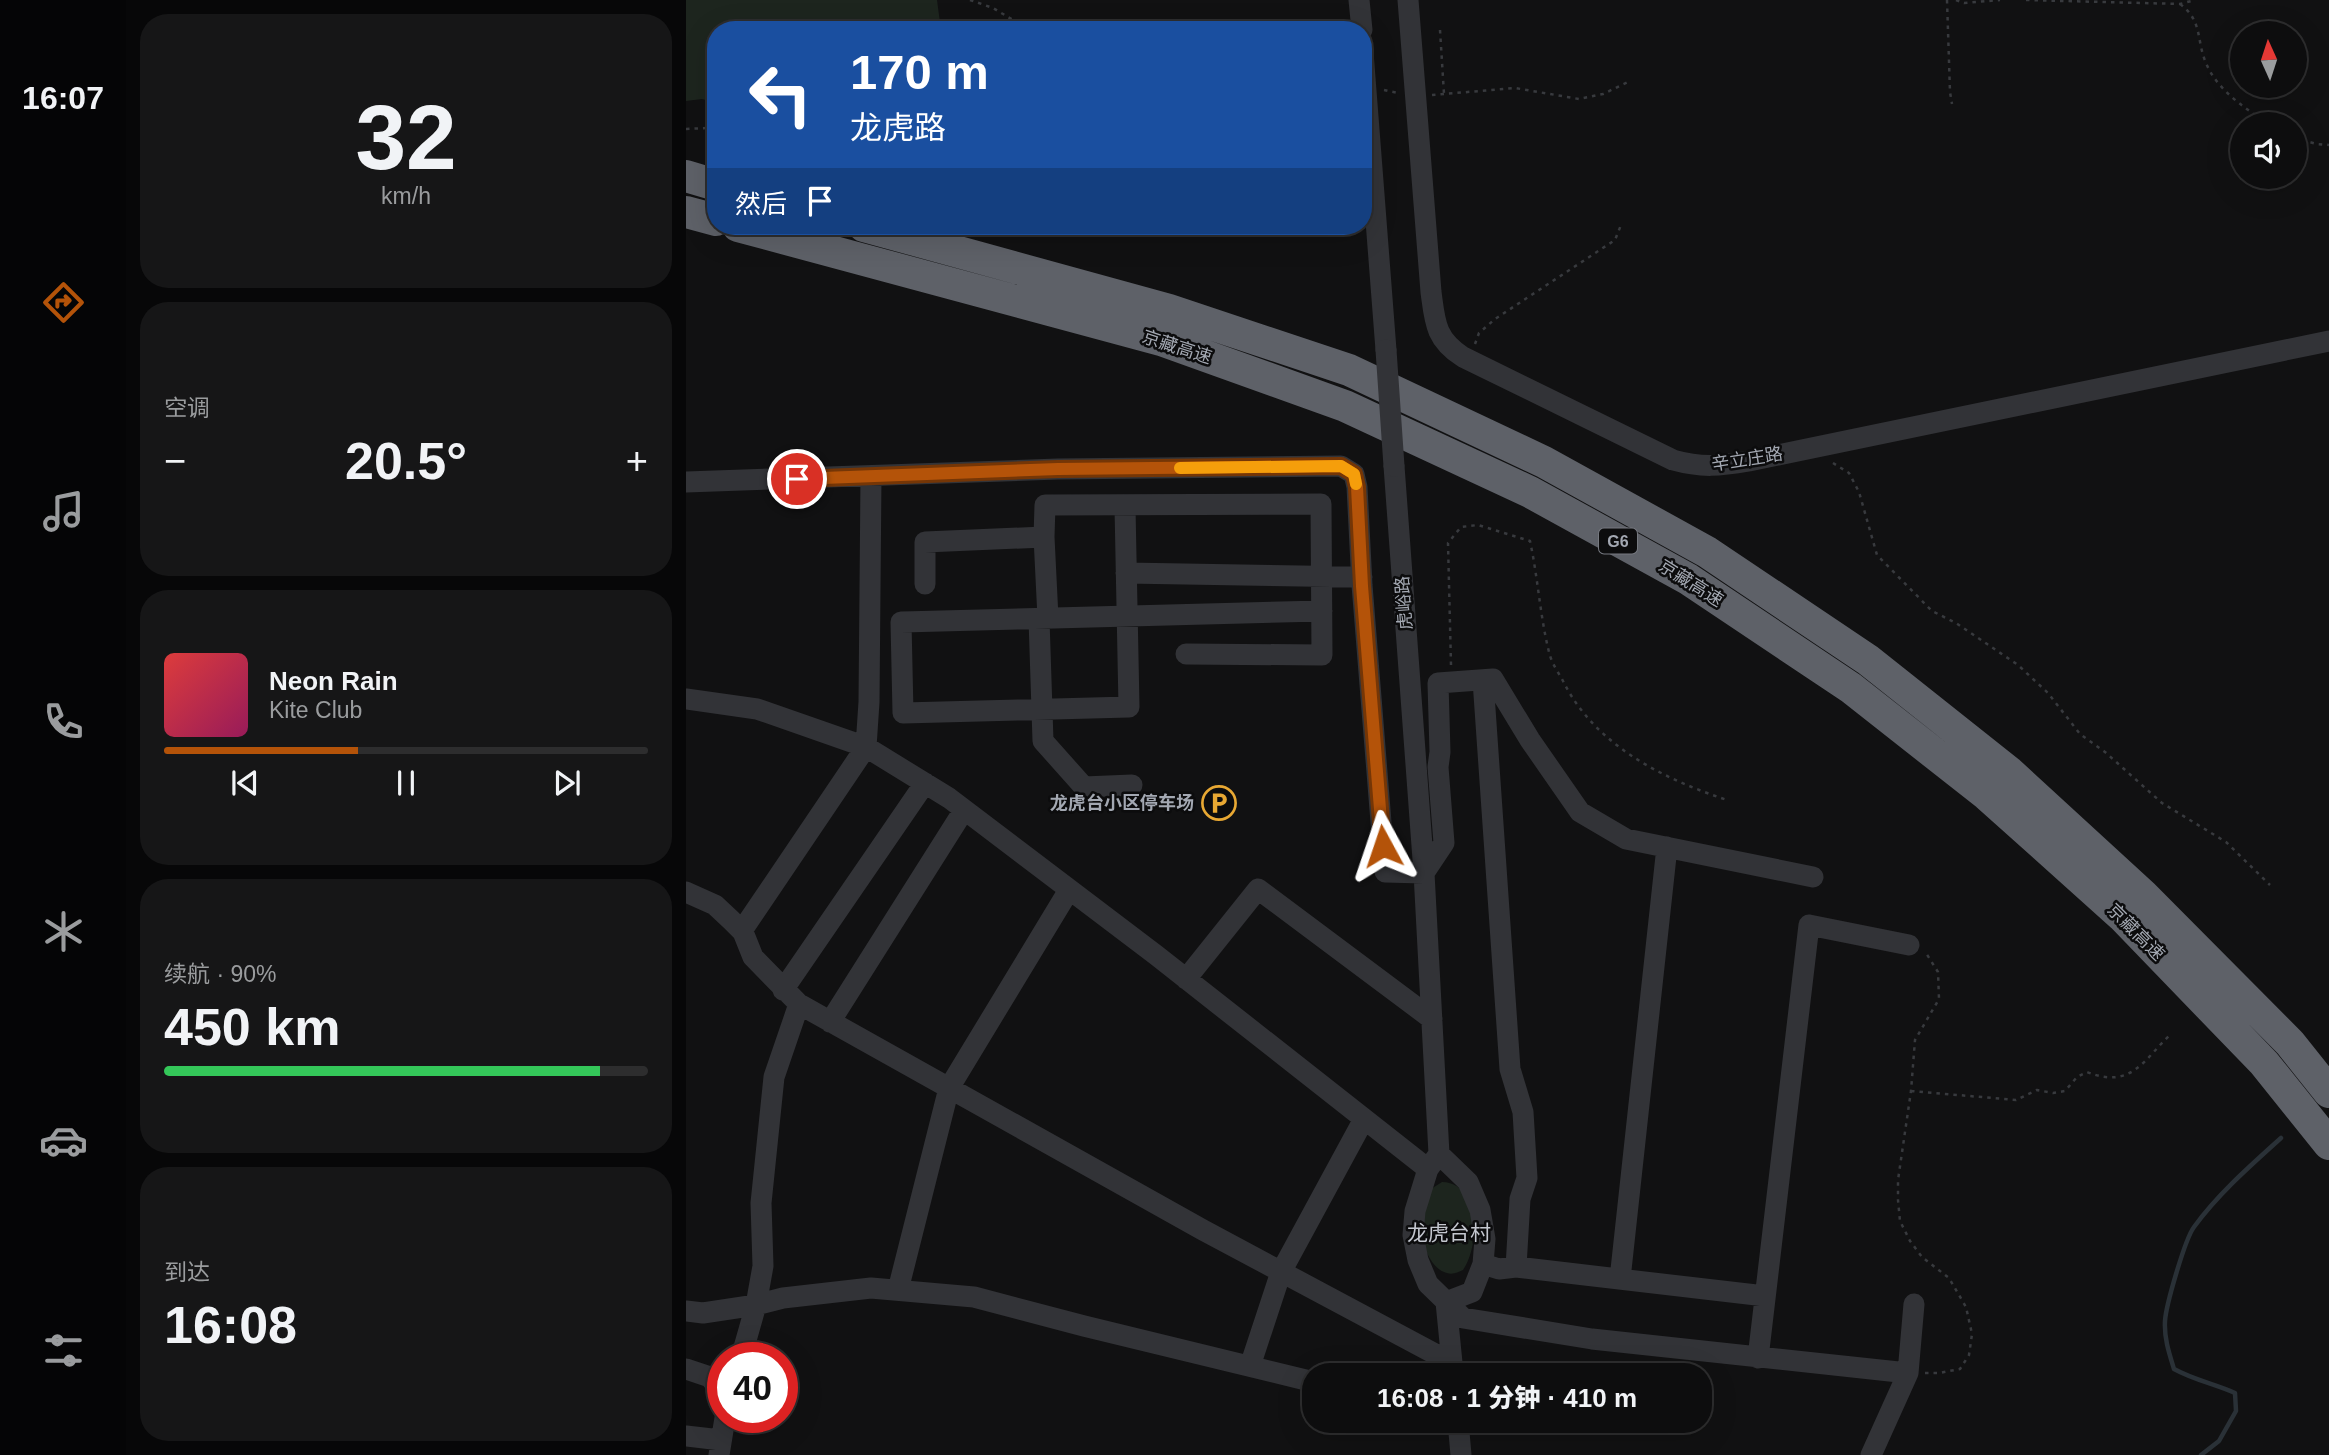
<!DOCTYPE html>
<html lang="zh">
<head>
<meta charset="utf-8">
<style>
  :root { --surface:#0d0d0e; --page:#161617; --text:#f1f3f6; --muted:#9a9c9e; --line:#2d2d2e; --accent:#b45309 }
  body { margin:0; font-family:Helvetica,"Noto Sans SC",sans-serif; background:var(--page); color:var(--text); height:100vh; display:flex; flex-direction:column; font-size:26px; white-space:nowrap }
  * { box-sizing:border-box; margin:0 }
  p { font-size:23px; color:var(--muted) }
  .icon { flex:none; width:38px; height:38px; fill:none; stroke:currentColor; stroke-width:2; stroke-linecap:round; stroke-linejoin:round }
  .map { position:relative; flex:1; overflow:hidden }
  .details { display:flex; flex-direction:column; gap:14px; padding:14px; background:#070708; width:560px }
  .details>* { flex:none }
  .hud { position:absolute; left:21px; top:21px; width:665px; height:214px; border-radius:28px; box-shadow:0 7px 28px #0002,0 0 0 2px var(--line); background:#1a4fa0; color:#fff; overflow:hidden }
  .needle { width:46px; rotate:357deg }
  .tools { position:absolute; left:1544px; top:21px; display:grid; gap:14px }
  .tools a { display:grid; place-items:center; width:77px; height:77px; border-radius:50%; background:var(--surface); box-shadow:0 7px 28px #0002,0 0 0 2px var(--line); font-size:35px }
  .speed { position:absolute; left:21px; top:1342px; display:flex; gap:14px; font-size:35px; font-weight:700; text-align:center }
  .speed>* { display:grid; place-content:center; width:91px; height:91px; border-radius:50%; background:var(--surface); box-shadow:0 7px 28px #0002,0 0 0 2px var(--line); line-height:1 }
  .speed .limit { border:10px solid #d22; background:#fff; color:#111 }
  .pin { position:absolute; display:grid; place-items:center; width:60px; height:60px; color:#fff; margin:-30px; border:4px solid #fff; border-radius:50%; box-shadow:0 2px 7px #0007 }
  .me { position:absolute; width:77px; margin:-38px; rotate:355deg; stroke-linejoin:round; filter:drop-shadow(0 0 5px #0008) }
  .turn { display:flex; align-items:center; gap:24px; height:147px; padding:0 28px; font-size:32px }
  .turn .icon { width:91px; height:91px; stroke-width:2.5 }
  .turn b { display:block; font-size:49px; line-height:60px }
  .then { display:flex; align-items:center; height:66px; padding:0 28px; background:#0003; gap:14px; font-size:26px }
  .big { font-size:52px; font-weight:800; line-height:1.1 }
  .details .card { flex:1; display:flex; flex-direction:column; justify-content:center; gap:10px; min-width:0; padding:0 24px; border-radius:28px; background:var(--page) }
  .details .dial { align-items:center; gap:0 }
  .dial b { font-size:91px; line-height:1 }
  .song { display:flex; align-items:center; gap:21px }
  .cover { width:84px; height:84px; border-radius:10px; background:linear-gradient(135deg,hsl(0 70% 55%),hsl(330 70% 35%)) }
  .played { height:7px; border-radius:4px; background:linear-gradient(90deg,var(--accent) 40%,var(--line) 40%) }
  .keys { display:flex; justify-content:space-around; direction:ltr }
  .heat { display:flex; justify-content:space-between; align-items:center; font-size:38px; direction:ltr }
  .charge { height:10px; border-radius:5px; background:linear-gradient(90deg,#34c759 90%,var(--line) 0) }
  .trip { position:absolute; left:616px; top:1363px; width:410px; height:70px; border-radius:28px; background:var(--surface); box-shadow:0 7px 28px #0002,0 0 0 2px var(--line); font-weight:800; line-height:70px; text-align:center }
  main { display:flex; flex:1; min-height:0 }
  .tab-bar { display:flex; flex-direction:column; width:126px; justify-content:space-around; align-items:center; background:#050506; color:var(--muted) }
  .tab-bar .icon { width:49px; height:49px }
  .tab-bar .on { color:var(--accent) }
  .tab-bar b { font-size:32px; color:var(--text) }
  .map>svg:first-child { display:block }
</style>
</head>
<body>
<main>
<nav class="tab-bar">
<b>16:07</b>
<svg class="icon on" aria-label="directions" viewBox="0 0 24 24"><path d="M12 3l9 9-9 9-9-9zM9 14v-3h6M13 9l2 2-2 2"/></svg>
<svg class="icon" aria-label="music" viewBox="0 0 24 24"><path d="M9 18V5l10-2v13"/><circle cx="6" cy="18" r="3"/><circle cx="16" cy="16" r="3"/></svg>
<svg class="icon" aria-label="phone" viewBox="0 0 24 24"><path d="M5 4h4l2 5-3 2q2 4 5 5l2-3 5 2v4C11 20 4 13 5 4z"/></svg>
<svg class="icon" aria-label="climate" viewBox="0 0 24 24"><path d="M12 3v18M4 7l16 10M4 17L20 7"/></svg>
<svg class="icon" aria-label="car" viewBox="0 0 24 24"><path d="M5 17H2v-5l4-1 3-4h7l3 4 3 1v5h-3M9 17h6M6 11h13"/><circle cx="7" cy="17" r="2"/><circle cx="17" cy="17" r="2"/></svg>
<svg class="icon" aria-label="filters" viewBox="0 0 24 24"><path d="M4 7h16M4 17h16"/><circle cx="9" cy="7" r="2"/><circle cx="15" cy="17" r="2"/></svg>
</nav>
<section class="details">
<div class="card dial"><b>32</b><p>km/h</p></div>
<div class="card"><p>空调</p>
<div class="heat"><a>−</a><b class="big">20.5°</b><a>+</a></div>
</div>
<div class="card">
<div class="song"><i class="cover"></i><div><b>Neon Rain</b><p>Kite Club</p></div></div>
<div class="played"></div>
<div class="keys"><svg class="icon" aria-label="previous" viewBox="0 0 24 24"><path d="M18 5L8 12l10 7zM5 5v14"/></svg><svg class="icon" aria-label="pause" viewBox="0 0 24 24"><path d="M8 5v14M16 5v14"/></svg><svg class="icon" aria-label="next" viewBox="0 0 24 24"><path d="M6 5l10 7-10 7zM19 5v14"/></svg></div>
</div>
<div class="card"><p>续航 · 90%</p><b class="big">450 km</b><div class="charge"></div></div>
<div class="card"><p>到达</p><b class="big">16:08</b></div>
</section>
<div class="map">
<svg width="1643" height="1455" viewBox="0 0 1643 1455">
  <rect width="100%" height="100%" fill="#111112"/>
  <path fill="#1d251e" d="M0,0H251L255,30H30V103L16,99L0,101Z
    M756,1182C795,1183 794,1246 777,1270C772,1272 767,1275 761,1273C743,1269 733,1238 736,1221C737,1210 742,1199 745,1189Z"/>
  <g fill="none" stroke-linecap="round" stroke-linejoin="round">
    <path stroke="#2a3137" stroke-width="4.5" d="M1515,1455L1533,1441L1550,1411L1549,1393C1529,1384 1508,1380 1488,1369C1483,1353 1478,1338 1479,1321C1480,1305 1499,1239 1508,1227C1532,1194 1564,1166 1595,1138"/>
    <path stroke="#383a3e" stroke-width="2.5" stroke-dasharray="3.5 5" stroke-linecap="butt" d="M284,0L307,8L327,20
      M1261,0L1264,92L1266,104
      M1270,0L1278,3L1314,0
      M1340,0L1494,4L1509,0
      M1494,4C1517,21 1510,40 1520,63C1531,90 1559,108 1582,124
      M754,30L758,94
      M698,90L712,93
      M746,95L829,88L893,99L917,94L942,82
      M0,129L22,128L30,133
      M1608,138L1631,144L1643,145
      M789,344L793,333L809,319L929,240L935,225
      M1147,463L1163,473L1173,492L1191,555L1246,611L1270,623L1332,665L1362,693L1394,734L1419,752L1476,803L1540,842L1584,885
      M765,665L762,543L775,527L792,525L844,541C852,578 854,616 863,652C865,662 872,672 877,681C909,745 975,778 1041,800
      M1225,1091L1330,1100L1351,1090L1367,1093L1379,1091L1391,1077L1401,1072C1446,1090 1458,1059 1485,1034
      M1239,1373H1253L1274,1369L1283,1355L1286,1334L1280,1307L1263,1278L1236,1257L1224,1241L1214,1221L1212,1200V1180L1225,1091L1229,1040L1253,999L1252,972L1240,953"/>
    <path stroke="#323337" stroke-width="21" d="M673,0L676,30
      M722,0L745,292C749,322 749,339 777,357L987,460C1016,468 1034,466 1063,461L1643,341
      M677,52L700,350
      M708,466L738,873L753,1154
      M0,482L372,469L655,466L668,474L671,487L676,585L699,872L738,873L758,843L752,767L754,752L752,683L807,679L844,740L894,812L940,839L1127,877
      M439,507L443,707L217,713L215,622C355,618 495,615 636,611
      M358,537L362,618
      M440,573L676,577
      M239,584V542L358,537L359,505L635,504L636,655L500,654
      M353,619L357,741L398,787L446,785
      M0,699L71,709L180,747L263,798L470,955L742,1169
      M0,892L29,905L45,920L57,932L67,957L113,1004L517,1230L766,1363
      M57,932V929L180,747L183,702L185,476
      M500,979L572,889L746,1019
      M97,990L239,783
      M144,1022L278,810
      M797,1264L813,1269L830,1267L834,1199L841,1178L837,1112L824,1069L797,680
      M830,1267L1079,1296
      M934,1279L981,847
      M212,1290L263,1088L383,890
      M760,1302L786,1292L797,1264L799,1239L794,1210L782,1182L753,1154L742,1169L729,1211L727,1235L732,1260L742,1284L777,1318L906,1339L1222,1373L1228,1304
      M760,1302L767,1373
      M0,1311L17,1313L70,1305L97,1298L185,1288L288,1297L398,1326L628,1382
      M55,1358L70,1305L77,1266L75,1203L88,1077L113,1004
      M1072,1358L1123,925L1223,945
      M564,1366L595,1272L678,1119
      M0,1369L24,1377L37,1394
      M772,1421L775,1455
      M0,1436L35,1440
      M33,1455L39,1418
      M1185,1455L1222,1373"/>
    <path stroke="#5e6168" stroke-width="32" d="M0,176L30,185
      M0,212L30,220
      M52,226L475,340L659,406L844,492L1002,579L1165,688L1301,795L1436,916L1578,1063L1643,1144
      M178,226L483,310L663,370L858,462L1021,552L1182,660L1323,772L1457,895L1604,1043L1643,1092"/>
    <path stroke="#323337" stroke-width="21" d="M700,350L708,466"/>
  </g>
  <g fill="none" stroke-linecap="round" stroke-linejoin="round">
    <g stroke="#753606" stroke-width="18">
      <path id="route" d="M111,479L372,469L655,466L668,474L671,487L676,586L697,846"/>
    </g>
    <use href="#route" stroke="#b45309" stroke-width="12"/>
    <path stroke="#f59e0b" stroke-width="12" d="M494,468L655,466L668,474L670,484"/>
  </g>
  <defs>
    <g id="parking-ring" transform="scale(1.75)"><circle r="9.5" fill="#0c0c0d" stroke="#e8a833" stroke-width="1.5"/><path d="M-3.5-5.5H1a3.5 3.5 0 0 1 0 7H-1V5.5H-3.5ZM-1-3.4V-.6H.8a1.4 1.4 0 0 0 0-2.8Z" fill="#e8a833"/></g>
  </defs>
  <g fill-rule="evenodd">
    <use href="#parking-ring" x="533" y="803"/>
  </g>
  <g text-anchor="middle" stroke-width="5" stroke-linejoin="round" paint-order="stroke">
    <rect fill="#0c0c0d" stroke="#767980" stroke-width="2" x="913" y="528.5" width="38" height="25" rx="5"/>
    <g font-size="16" font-weight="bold" fill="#a3a8b2">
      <text x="932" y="547">G6</text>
    </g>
    <g font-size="18" fill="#a3a8b2" stroke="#0c0c0d">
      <text transform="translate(491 347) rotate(18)" y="6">京藏高速</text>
      <text transform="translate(1061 459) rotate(-9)" y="6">辛立庄路</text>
      <text transform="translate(1005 583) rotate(32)" y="6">京藏高速</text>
      <text transform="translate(718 603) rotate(-94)" y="6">虎峪路</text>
      <text transform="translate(1450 932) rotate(45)" y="6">京藏高速</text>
    </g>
    <g font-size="18" font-weight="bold" fill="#a3a8b2" stroke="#0c0c0d" text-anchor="end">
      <text x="508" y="809">龙虎台小区停车场</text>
    </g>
    <g font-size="21" fill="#c4c7cf" stroke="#0c0c0d">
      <text x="763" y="1240">龙虎台村</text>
    </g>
  </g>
</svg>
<div class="tools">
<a><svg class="needle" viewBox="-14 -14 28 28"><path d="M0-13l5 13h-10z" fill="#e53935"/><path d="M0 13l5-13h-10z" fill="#9a9c9e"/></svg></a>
<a><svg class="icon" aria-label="sound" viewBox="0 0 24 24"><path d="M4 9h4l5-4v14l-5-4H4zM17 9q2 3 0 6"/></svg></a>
</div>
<div class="speed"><div class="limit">40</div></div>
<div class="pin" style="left:111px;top:479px;background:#d93025"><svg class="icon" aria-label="arrive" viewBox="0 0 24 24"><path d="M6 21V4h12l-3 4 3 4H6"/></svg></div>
<svg class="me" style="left:697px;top:846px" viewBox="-20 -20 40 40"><path d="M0-17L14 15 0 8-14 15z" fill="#b45309" stroke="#fff" stroke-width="4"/></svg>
<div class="trip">16:08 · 1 分钟 · 410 m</div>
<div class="hud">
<div class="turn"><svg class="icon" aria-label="left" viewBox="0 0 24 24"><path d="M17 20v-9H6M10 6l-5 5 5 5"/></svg><div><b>170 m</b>龙虎路</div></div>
<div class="then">然后<svg class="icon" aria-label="arrive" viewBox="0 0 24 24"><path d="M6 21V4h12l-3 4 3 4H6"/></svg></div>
</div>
</div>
</main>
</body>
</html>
